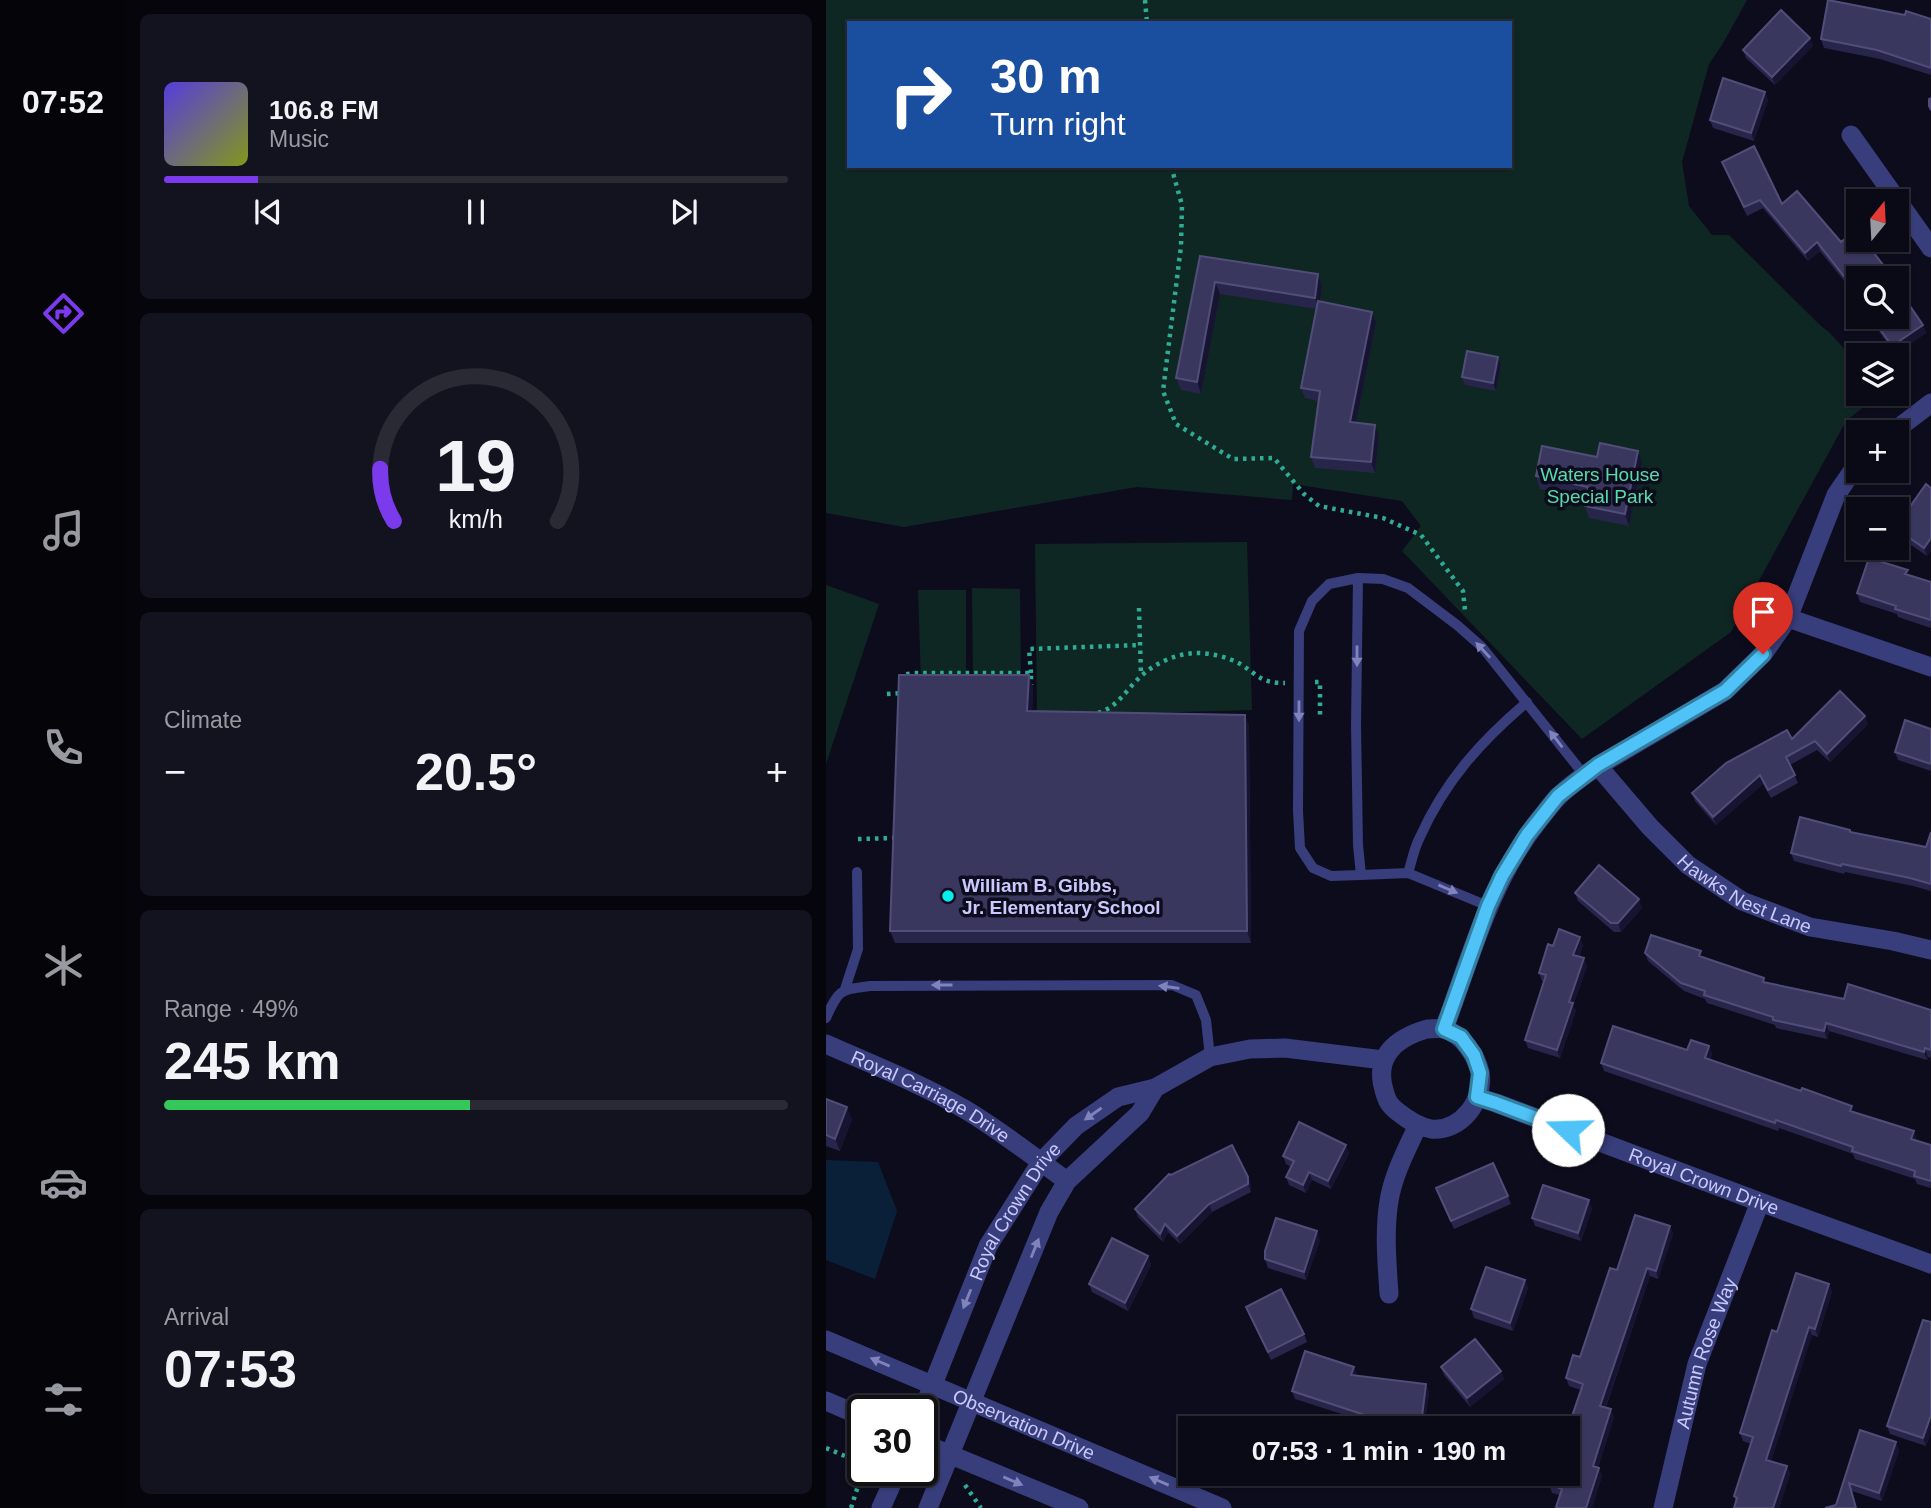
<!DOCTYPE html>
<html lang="en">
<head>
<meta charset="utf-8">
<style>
  :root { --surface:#0a0916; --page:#13121f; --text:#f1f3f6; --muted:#999aa1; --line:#2a2a35; --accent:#7c3aed }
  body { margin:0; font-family:Arial,sans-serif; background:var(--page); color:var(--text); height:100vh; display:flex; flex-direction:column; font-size:26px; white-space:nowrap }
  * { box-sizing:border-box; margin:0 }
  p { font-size:23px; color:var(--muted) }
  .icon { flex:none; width:38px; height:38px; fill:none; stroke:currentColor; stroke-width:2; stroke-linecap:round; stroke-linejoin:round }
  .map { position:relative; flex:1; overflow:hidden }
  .drawer { display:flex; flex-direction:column; gap:14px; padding:14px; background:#06050c; width:700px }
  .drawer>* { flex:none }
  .banner { position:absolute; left:21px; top:21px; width:665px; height:147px; border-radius:0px; box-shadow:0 2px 5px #0004,0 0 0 2px var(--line); background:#1a4fa0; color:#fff; overflow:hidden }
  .needle { width:46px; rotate:18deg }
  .buttons { position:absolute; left:1020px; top:189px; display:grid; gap:14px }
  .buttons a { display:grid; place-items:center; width:63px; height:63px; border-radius:0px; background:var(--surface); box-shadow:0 2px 5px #0004,0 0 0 2px var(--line); font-size:35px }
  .speed { position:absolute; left:21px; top:1395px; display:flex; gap:14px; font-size:35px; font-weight:700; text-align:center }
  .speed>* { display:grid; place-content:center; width:91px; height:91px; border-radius:50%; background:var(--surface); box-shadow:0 2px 5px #0004,0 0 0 2px var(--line); line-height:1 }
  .speed .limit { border:4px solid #111; border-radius:10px; background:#fff; color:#111 }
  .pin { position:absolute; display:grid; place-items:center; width:60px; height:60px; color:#fff; margin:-72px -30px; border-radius:50% 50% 50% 0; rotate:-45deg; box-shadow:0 0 7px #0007 }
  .pin .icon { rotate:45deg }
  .me { position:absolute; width:77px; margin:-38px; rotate:291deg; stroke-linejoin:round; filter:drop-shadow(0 0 5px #0008) }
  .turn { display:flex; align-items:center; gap:24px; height:147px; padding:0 28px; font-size:32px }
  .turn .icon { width:91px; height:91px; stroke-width:2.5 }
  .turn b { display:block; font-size:49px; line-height:60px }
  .big { font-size:52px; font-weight:600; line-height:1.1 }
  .drawer .card { flex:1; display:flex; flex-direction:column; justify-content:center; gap:10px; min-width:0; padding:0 24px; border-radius:10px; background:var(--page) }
  .drawer .dial { align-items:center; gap:0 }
  .dial svg { height:182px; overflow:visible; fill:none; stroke:var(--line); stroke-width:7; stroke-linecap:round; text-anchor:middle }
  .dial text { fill:var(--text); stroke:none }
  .song { display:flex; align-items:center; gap:21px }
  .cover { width:84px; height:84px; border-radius:10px; background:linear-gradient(135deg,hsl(250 70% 55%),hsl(70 70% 35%)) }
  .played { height:7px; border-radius:4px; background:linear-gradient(90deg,var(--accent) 15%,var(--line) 15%) }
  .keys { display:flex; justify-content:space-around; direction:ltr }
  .heat { display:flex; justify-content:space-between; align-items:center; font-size:38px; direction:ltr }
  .charge { height:10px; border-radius:5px; background:linear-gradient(90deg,#34c759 49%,var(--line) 0) }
  .trip { position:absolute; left:352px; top:1416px; width:402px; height:70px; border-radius:0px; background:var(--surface); box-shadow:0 2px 5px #0004,0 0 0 2px var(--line); font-weight:600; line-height:70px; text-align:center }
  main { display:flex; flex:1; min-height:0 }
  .dock { display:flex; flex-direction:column; width:126px; justify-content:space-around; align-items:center; background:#040409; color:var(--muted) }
  .dock .icon { width:49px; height:49px }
  .dock .current { color:var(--accent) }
  .dock b { font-size:32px; color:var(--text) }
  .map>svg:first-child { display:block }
</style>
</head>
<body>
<main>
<nav class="dock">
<b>07:52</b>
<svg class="icon current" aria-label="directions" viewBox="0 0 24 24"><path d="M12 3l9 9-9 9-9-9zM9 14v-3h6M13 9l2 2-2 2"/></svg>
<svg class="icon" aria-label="music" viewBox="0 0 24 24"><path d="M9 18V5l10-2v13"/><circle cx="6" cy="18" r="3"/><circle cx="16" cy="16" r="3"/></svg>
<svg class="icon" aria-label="phone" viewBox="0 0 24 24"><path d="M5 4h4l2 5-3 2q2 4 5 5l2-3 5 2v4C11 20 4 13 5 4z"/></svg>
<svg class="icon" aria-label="climate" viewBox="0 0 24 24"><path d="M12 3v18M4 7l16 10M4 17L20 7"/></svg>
<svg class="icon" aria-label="car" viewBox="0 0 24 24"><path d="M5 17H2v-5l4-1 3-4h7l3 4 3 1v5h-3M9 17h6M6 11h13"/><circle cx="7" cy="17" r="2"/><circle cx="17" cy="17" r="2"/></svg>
<svg class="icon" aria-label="filters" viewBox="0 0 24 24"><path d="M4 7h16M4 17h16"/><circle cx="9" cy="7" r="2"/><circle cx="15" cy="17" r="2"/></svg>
</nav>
<section class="drawer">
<div class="card">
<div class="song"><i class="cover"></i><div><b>106.8 FM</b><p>Music</p></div></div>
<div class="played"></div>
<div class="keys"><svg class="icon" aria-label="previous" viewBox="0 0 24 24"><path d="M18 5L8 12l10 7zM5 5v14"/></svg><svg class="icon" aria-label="pause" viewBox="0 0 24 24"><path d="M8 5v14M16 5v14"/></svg><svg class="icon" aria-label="next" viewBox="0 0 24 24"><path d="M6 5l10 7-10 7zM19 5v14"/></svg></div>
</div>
<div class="card dial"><svg viewBox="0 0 100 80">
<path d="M14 69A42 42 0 1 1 86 69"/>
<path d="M14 69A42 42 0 0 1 8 46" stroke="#7c3aed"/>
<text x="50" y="56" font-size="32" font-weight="700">19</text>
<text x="50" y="72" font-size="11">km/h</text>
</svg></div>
<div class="card"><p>Climate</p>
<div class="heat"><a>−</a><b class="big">20.5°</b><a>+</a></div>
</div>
<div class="card"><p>Range · 49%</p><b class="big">245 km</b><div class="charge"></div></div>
<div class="card"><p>Arrival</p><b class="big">07:53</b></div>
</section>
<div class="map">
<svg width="1105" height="1508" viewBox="0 0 1105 1508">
  <rect width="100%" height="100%" fill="#0d0c1d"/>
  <path fill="#0f2723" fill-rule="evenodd" d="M0,0H921L896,45L883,64L856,162L863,206L886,235H903L996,327L1003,332L1032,364V394H1054L1020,421L905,632L756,739L576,551L595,526L576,501L467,484L466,500L311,487L78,527L0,513ZM23,23H684V166H23Z
    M421,542L426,710L211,716L209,544Z
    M0,585L53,604L0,764Z
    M146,588L194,589L195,681H147Z
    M92,590H140V681H95Z"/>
  <path fill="#0a2039" d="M0,1160L52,1162L71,1211L49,1279L0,1260Z"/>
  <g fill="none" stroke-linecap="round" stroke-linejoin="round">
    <path stroke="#2fac96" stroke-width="4.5" stroke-dasharray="3.5 5" stroke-linecap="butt" d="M319,0L321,23
      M345,166L356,205L355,246L337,391L350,424L407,459L448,458L478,494L493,506L557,518L595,535L637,591L639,610
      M313,608L315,675
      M205,673L203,649L314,645
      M75,679L76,675L87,673H205V685
      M489,682H494V716
      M61,694L75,693L74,691
      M272,713C290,708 299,692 312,679C327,664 348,654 370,653C385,653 403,657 416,665C434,677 436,683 459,683
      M32,839L70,838
      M0,1448L19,1456L37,1452
      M139,1485L155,1508
      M25,1508L37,1470"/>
    <path stroke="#383d7b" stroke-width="10" d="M532,578L503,584L486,601L473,631L472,811L474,848L487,868L505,876L535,875
      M582,873C586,861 588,848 594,837C619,781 655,741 701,702
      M662,906L582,873L535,875L532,845L530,725L532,578L557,579L582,588L631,625L656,647L759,776
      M19,989L32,949L31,872
      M0,1018C13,989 14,990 44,986L346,985L370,995L380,1020L384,1057"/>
    <g stroke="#383d7b" stroke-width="19">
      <path d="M1025,135L1105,248"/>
      <path d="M1067,432L1105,403"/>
      <path d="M962,618L1105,667"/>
      <path id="s1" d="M772,766L824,827L862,865L916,901L984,927L1067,941L1105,950"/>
      <path d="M601,1029C606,1029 612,1028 617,1029C628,1031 636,1039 642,1047C647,1054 652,1063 654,1072C659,1100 635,1132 605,1129C593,1127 582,1120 572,1112C563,1105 561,1101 558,1090C548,1056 570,1038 601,1029Z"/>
      <path d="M618,1029C645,957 664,881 713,820C720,812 726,802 734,795C745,784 759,775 772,766L899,691L937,654L962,618L1010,495L1032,463"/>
      <path id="s2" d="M0,1044C47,1065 96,1084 140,1110C175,1131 208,1157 241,1181"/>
      <path id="s3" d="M651,1097L670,1103L934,1202L1105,1264"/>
      <path d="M563,1294C561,1263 558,1232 563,1201C567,1175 581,1149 592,1125"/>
      <path id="s4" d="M96,1412L162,1246L215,1162L250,1126L292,1097L329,1088L384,1057L424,1049L459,1048L557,1060"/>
      <path d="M55,1508L72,1470"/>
      <path d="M102,1508L223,1212L241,1181L314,1113L329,1088"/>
      <path id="s5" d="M837,1508L871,1364L934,1202"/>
    </g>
    <g stroke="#383d7b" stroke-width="19">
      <path id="s6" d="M0,1340L396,1508"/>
      <path d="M0,1401L37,1417"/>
      <path d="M96,1443L253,1508"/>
    </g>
  </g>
  <path fill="#28254b" d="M1079,15L1105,19V75L1054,59L998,48L995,39Z
    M984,38L987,46L949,85L920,58L917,50Z
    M939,92L942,100L928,141L887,128L884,120Z
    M896,162L956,204L1015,242L1061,270L1065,278H1032V298L994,251L982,261L937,208L921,216Z
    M374,256L496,286L494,302L550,323L530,423L549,425L553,436L549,473L489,468L485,457L492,401L479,398L475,388L491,309L394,294L375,394L355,390L350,378Z
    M1043,317H1071L1097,325L1100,333L1069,354Z
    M675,365L670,391L639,385L636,377Z
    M771,457L816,463L803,526L763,518L759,506L760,498L714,489L710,476Z
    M1100,484L1101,556L1072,536L1071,533V525Z
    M1084,575L1105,582V628L1072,617L1071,614L1034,602L1031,593Z
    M207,687L206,711L419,715L423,727L425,943H69L64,931Z
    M1042,724L1004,762L991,750L964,765L972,783L945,798L937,784L890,825L869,801L866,793L966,739Z
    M1105,729V771L1072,760L1069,752Z
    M1025,832L1100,847L1105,832V891L1087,886L1019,872L1018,874L968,861L965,853Z
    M749,893L816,908L795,932H788L752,901Z
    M757,945L753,957L761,966L747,1006L750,1011L734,1058L702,1048L699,1040L718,982L716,981L713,973L727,946Z
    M819,953L877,958L940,983L1018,999L1105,1010V1058L1102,1057L1101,1060L1003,1031L1001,1039L950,1028L949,1025L881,1003L879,999L858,991L822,961Z
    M883,1046L886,1054L884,1060L1028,1112L1091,1140L1090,1141L1105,1145V1188L1091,1184L1089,1179L1029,1159L1027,1154L953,1128L952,1131L778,1071L775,1063L861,1050Z
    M0,1099L26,1119L14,1151L0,1146Z
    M523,1153L505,1189L486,1180L480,1193L463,1185L460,1177L465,1167L460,1164L457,1156Z
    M345,1175L422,1177L425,1185V1192L386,1212L354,1244L342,1232L337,1242L312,1217L309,1209Z
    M610,1188L682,1196L685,1204L628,1229Z
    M766,1208L755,1241L709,1226L706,1218Z
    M844,1226L847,1234L832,1279L824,1276L780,1407L788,1417L772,1468L776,1476L766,1508H731L734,1495L726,1493L723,1484L755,1390L743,1386L740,1378L754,1357L791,1270Z
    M494,1240L480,1280L442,1268L439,1259Z
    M322,1256L325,1265L302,1311L266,1292L263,1284Z
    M699,1280L702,1288L687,1331L648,1318L645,1309Z
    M1003,1284L1006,1292L992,1337L986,1335L945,1461L961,1466L964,1474L953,1508H908L910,1502L908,1496L925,1444L917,1441L914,1433L951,1332Z
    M420,1307L478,1334L481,1342L445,1360L423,1315Z
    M1105,1322V1432L1100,1446L1064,1434L1061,1426Z
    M528,1367L531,1376L600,1384L603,1392L598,1428H557L547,1427V1424L469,1399L466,1391Z
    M615,1367L675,1371L678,1379L644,1407L618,1375Z
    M1034,1430L1070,1442L1073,1451L1056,1501L1026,1491L1030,1508H999L1010,1505Z"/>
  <path fill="#161431" d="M984,38L987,46L949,85L946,77Z
    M939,92L942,100L928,141L925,133Z
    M991,242L994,251L982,261L979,253Z
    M492,274L496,286L493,310L489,298Z
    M389,282L394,294L375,394L371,382Z
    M546,312L550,323L528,433L524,422Z
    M1097,325L1100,333L1069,354L1066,346Z
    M672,357L675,365L670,391L667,383Z
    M549,425L553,436L549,473L545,462Z
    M812,451L816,463L803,526L799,514Z
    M1105,538V551L1101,556L1098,548Z
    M203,675L207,687L206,723L201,711Z
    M419,715L423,727L425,943L421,931Z
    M1039,716L1042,724L1004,762L1001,754Z
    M934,775L937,784L890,825L887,817Z
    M813,899L816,908L795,932L792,923Z
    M754,937L757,945L750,963L747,955Z
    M758,958L761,966L747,1006L750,1011L734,1058L731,1050L743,1002Z
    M1000,1023L1003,1031L1001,1039L998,1031Z
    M883,1046L886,1054L882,1067L879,1058Z
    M1099,1048L1102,1057L1101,1060L1098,1052Z
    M21,1107L26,1119L14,1151L9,1139Z
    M1088,1131L1091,1140L1088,1147L1085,1139Z
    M520,1145L523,1153L505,1189L502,1181Z
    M483,1172L486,1180L480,1193L477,1185Z
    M422,1177L425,1185V1192L422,1184Z
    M763,1200L766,1208L755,1241L752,1233Z
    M383,1204L386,1212L354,1244L351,1236Z
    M339,1224L342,1232L337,1242L334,1234Z
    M844,1226L847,1234L832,1279L830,1271Z
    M491,1231L494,1240L480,1280L478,1272Z
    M322,1256L325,1265L302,1311L299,1303Z
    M821,1268L824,1276L777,1414L774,1406Z
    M699,1280L702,1288L687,1331L684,1323Z
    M1003,1284L1006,1292L992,1337L989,1329Z
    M983,1327L986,1335L943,1468L940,1460Z
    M528,1367L531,1375L528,1384L525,1375Z
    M675,1371L678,1379L644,1407L641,1398Z
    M600,1384L603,1392L598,1428H596L595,1425Z
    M785,1409L788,1417L770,1474L767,1466Z
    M1105,1415V1432L1100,1446L1097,1438Z
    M1070,1442L1073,1451L1056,1501L1053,1493Z
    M961,1466L964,1474L953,1508H947Z
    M773,1468L776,1476L766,1508H760Z"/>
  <path fill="#3a375f" stroke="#504e78" stroke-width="2" d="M1002,0L1079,15L1080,11L1105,19V68L1051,50L995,39Z
    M955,10L984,38L946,77L917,50Z
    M897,78L939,92L925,133L884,120Z
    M1105,98V110L1103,106V99Z
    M928,146L956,204L971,191L1015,242L1030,230L1032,233V240H1038L1061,270L1060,271L1065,278H1032V294L991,242L979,253L934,200L918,207L896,162Z
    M374,256L492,274L489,298L389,282L371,382L350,378Z
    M1071,287L1097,325L1066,346L1045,317H1071Z
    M492,301L546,312L524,422L549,425L545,462L485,457L494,391L475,388Z
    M641,351L672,357L667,383L636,377Z
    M774,443L812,451L799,514L759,506L762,487L710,476L716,446L771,457Z
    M1100,484L1105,488V538L1098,548L1071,529V525Z
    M1043,558L1082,570L1079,574L1105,582V620L1069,609L1070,606L1031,593Z
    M73,675H203L201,711L419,715L421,931H64Z
    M1014,691L1039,716L1001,754L989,741L960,757L969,775L942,790L934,775L887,817L866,793L900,763L961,730L966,739Z
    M1079,720L1105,729V764L1069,752Z
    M974,817L1024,830V832L1100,847L1105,832V884L1084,878L1016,864L1015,866L965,853Z
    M773,865L813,899L792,923H785L749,893Z
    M733,929L754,937L747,955L758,958L743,1002L747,1003L731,1050L699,1040L720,975L713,973L722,944L727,946Z
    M825,935L875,951L873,956L938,978L937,982L1018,999L1022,984L1105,1010V1050L1099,1048L1098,1052L1000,1023L998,1031L947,1020V1017L878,995L879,991L855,983L819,953Z
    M787,1026L861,1050L865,1040L883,1046L879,1058L975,1091L976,1088L1026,1106L1024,1111L1088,1131L1085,1139L1105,1145V1181L1088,1176L1089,1171L1026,1151L1027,1147L950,1120L949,1123L775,1063Z
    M0,1099L21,1107L9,1139L0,1135Z
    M473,1122L520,1145L502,1181L483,1172L477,1185L460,1177L468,1161L457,1156Z
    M406,1145L422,1177V1184L383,1204L351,1236L339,1224L334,1234L309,1209L343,1174L345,1175Z
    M667,1163L682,1196L625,1221L610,1188Z
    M717,1185L763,1200L752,1233L706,1218Z
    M809,1215L844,1226L830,1271L821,1268L774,1406L785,1409L767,1466L773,1468L760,1508H734L730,1507L736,1489L723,1484L726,1474H742V1428L757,1384L740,1378L747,1355L754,1357L784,1268L791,1270Z
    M450,1218L491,1231L478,1272L439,1259V1251Z
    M286,1238L322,1256L299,1303L263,1284Z
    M660,1267L699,1280L684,1323L645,1309Z
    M970,1273L1003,1284L989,1329L983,1327L940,1460L961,1466L947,1508H908L911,1498L908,1496L927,1437L914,1433L946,1330L951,1332Z
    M455,1289L478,1334L442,1352L420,1307Z
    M1097,1320L1105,1322V1415L1097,1438L1061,1426Z
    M649,1339L675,1371L641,1398L615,1367Z
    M479,1351L528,1367L525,1375L600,1384L595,1425L544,1419L545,1417L466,1391Z
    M1034,1430L1070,1442L1053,1493L1023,1483L1030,1508H999L1010,1505Z"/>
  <defs><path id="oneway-solid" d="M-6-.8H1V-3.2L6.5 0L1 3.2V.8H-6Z" transform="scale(1.75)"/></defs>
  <g fill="#8183bc">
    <use href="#oneway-solid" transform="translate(657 650) rotate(-133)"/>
    <use href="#oneway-solid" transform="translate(531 656) rotate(90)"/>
    <use href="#oneway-solid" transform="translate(473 711) rotate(90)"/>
    <use href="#oneway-solid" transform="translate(730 739) rotate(-128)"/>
    <use href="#oneway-solid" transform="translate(622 889) rotate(23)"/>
    <use href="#oneway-solid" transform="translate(116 985) rotate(180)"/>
    <use href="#oneway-solid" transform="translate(343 987) rotate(-172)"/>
    <use href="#oneway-solid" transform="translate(267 1114) rotate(145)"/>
    <use href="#oneway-solid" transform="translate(209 1248) rotate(-68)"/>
    <use href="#oneway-solid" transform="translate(141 1299) rotate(112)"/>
    <use href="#oneway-solid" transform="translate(54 1362) rotate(-157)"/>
    <use href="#oneway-solid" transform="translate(187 1481) rotate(23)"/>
    <use href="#oneway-solid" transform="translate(333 1481) rotate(-157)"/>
  </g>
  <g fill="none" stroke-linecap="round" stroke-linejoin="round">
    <g stroke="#337fa1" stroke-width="18">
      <path id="route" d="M742,1130L670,1103L651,1097L654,1073L648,1055L635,1037L618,1029L662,906L676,876L701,835L732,796L772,765L899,691L937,654"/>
    </g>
    <use href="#route" stroke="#4fc3f7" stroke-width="12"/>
  </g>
  <circle fill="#05eeeb" stroke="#0d0c1d" stroke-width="2.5" cx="122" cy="896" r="7"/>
  <g text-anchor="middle" stroke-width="7" stroke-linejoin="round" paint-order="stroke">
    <g font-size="19" fill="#58dbac" stroke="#0d0c1d">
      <text x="774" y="481">Waters House<tspan x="774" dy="22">Special Park</tspan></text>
    </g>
    <g font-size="19" font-weight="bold" fill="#cac9fe" stroke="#0d0c1d" text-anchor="start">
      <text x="136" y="892">William B. Gibbs,<tspan x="136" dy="22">Jr. Elementary School</tspan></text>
    </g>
    <g font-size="19" fill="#cac9fe" stroke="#0d0c1d">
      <text dy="7" stroke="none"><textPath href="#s1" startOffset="198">Hawks Nest Lane</textPath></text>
      <text dy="7" stroke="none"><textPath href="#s2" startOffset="117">Royal Carriage Drive</textPath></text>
      <text dy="7" stroke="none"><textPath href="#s3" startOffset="242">Royal Crown Drive</textPath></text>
      <text dy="7" stroke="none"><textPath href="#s4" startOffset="222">Royal Crown Drive</textPath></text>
      <text dy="7" stroke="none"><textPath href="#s5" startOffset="161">Autumn Rose Way</textPath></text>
      <text dy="7" stroke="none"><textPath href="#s6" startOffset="215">Observation Drive</textPath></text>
    </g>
  </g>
</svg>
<div class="buttons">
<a><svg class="needle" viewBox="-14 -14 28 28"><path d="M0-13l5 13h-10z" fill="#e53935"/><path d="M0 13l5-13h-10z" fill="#999aa1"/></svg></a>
<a><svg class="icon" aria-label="search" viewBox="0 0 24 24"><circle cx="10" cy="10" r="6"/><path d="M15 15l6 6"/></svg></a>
<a><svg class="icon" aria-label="layers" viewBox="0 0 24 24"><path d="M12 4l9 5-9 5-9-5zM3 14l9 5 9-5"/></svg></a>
<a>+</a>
<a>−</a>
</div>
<div class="speed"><div class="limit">30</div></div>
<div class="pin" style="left:937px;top:654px;background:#d93025"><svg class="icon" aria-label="arrive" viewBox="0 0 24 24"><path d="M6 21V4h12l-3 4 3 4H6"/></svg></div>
<svg class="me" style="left:742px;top:1130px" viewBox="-20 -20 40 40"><circle r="19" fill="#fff"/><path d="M0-13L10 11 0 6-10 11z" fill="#4fc3f7"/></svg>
<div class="trip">07:53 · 1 min · 190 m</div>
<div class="banner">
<div class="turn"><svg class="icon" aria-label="right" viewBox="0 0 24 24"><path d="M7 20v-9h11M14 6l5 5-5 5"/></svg><div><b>30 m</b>Turn right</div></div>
</div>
</div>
</main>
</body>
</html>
